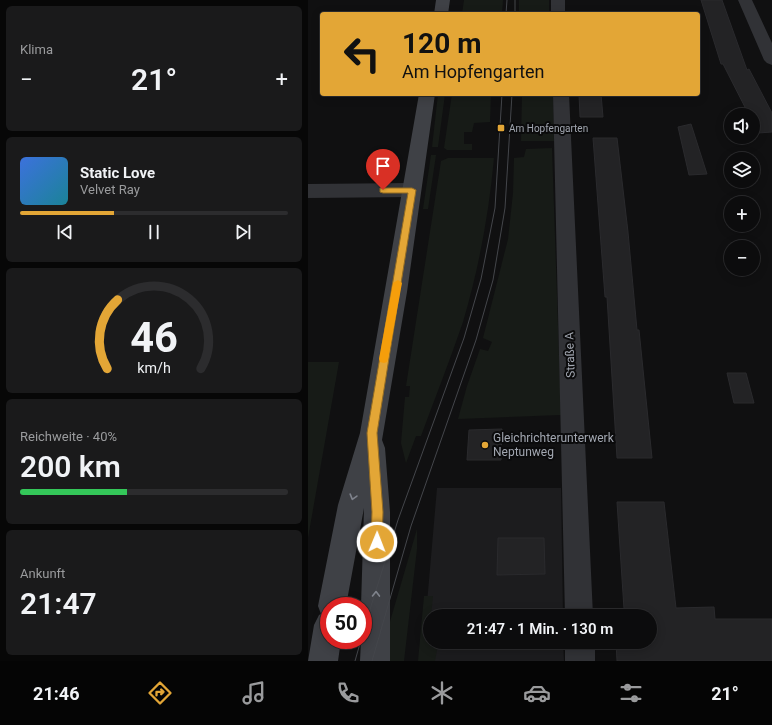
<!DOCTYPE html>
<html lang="de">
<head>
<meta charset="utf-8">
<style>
  :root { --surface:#0c0c0d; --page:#1a1a1b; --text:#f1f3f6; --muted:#9a9b9d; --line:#2c2c2e; --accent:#e3a636 }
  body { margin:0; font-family:Roboto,sans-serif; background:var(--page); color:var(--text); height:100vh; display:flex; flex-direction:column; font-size:15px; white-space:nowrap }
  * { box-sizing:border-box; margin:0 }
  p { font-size:13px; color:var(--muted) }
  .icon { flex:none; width:22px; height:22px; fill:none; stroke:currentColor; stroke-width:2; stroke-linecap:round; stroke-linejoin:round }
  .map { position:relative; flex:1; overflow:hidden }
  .panel { display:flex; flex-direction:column; gap:6px; padding:6px; background:#070707; width:308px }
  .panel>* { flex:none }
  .hud { position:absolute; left:12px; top:12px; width:380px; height:84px; border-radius:4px; box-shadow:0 2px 10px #0003,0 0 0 1px var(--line); background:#e3a636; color:#111; overflow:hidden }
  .tools { position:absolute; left:416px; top:108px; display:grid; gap:8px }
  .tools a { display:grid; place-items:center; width:36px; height:36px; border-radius:50%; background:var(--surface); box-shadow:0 2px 10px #0003,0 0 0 1px var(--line); font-size:20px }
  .speed { position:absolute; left:12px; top:597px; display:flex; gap:8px; font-size:20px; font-weight:700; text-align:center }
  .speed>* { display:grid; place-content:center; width:52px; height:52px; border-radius:50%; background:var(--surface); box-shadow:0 2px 10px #0003,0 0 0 1px var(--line); line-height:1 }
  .speed .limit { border:6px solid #d22; background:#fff; color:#111 }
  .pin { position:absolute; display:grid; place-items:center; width:34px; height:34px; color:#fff; margin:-41px -17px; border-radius:50% 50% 50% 0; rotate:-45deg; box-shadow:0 0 4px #0007 }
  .pin .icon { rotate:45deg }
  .me { position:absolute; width:44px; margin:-22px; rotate:1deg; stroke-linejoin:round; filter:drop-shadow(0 0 3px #0008) }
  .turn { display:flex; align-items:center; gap:14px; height:84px; padding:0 16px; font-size:18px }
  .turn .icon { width:52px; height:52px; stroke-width:2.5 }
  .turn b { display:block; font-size:28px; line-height:34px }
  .big { font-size:30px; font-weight:600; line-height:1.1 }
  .panel .card { flex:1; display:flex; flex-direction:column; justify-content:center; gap:6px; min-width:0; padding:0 14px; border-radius:6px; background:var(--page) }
  .panel .dial { align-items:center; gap:0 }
  .dial svg { height:104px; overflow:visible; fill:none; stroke:var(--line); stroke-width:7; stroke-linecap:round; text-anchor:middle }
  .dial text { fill:var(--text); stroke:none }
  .song { display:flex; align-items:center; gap:12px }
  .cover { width:48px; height:48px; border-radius:6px; background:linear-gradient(135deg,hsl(220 70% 55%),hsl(190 70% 35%)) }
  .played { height:4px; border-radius:2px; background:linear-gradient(90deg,var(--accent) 35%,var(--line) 35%) }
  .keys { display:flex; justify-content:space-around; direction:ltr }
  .heat { display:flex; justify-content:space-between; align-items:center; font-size:22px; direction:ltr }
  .charge { height:6px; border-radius:3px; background:linear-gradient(90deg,#34c759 40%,var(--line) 0) }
  .trip { position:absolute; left:115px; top:609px; width:234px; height:40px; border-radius:20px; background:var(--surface); box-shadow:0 2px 10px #0003,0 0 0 1px var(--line); font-weight:600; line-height:40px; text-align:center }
  .tab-bar { display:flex; height:64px; justify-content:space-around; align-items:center; background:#050505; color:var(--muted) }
  .tab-bar .icon { width:28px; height:28px }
  .tab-bar .active { color:var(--accent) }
  .tab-bar b { font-size:18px; color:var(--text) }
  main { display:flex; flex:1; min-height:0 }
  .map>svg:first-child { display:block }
</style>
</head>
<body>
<main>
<section class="panel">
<div class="card"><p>Klima</p>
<div class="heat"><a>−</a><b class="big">21°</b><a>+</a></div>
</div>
<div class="card">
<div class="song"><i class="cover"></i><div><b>Static Love</b><p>Velvet Ray</p></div></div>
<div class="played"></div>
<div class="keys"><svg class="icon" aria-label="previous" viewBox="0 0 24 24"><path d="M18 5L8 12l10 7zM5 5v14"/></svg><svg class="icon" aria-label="pause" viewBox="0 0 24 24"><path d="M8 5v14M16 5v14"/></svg><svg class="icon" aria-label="next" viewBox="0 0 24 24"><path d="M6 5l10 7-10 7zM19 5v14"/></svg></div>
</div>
<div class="card dial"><svg viewBox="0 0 100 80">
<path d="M14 69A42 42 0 1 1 86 69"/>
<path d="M14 69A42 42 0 0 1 22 16" stroke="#e3a636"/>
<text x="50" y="56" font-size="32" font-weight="700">46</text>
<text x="50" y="72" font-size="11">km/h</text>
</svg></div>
<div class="card"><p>Reichweite · 40%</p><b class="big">200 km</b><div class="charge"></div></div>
<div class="card"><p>Ankunft</p><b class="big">21:47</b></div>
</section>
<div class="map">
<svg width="464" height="661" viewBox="0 0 464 661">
  <rect width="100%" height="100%" fill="#101011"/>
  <path fill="#1c1c1e" d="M129,488H253L255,616H122V642H255L256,661H114Z"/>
  <path fill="#171b17" d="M156,0H195L194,14H154Z
    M211,0H241V14H211Z
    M130,94H137L130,147H124Z
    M144,94H183L182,122L166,123L164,132H156V144H164V150H139L136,148Z
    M214,94H245L246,141H213Z
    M244,148L253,415L150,419L159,386L172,349L180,351L184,342L175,338L200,239L205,193L206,158L216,157L218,149Z
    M123,155H128L120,209H115Z
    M140,158H186C181,213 171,268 155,322C142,360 127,398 113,436H108L98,463L93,443L97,397H101L102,386H98L133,161Z
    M0,362H31L0,538Z
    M109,529V549L96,661H81V625Z
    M116,596H125L123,616H122L121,640L129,650L127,661H110Z"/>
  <path fill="#232325" stroke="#2a2a2d" d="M393,0H414L439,70L441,69L464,113V132L450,133L445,123V115H441L415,64H413Z
    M271,94H293L295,117H272Z
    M383,124L399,174L381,175L370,127Z
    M285,138H309L320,232L329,330H331L344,458H309L299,297H297Z
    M419,373H438L446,403H426Z
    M194,429L193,460H159L161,430Z
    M309,502H356L368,608L406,607L407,619H464V661H309L308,642H342V616H307L306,609H316Z
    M190,538H236L237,574L189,575Z"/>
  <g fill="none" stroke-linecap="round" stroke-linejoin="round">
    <path fill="#313236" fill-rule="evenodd" d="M243,0H257V14H243Z
      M430,0H444L464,43V65L459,63L456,60Z
      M245,94H261L285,616H257Z
      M104,183L111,185L113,190L111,195L104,197L0,198V184Z
      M257,642H287V661H257Z"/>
    <path fill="#3f4146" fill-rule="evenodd" d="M128,0H142L140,14H126Z
      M111,94H127L99,292L74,440L77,448L82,512V661H52L53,640H55V606H53L56,508L38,606H21V640H33L30,661H0L6,625L11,615L13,614L10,606L30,505L52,433Z"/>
    <path stroke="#44464b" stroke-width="1" d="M207,0V14
      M198,14L199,0
      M55,632L90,520L156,338L173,279L187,208L194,94
      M47,661L53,640
      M64,661L103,526L168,340L185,280L197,208L204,94"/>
  </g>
  <defs><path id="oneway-chevron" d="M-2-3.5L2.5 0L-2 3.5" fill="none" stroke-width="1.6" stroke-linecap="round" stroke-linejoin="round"/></defs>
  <g stroke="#7f838c">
    <use href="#oneway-chevron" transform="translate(45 497) rotate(106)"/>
    <use href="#oneway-chevron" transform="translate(68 594) rotate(-89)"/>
  </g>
  <path fill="#e3a636" stroke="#946c23" d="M72,188H104L108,190L69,433L75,512L74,542L73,546L69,548L65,546L63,542L64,512L59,433L100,193H75L72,192Z"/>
  <path fill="#f59e0b" d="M90,280L94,283L80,359L79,362L76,363L72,362L71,359L85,283Z"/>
  <g fill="#e3a636" stroke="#0b0b0c" stroke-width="1.5">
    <rect x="189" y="124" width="8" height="8" rx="2"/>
    <circle cx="177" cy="445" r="4"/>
  </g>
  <g text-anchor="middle" stroke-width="4" stroke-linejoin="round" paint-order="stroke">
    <g font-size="10" fill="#a2a7b1" stroke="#0b0b0c" text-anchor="start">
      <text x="201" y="132">Am Hopfengarten</text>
    </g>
    <g font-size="12" fill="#a2a7b1" stroke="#0b0b0c">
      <text transform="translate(262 355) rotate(-92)" y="4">Straße A</text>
    </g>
    <g font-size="12" fill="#a2a7b1" stroke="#0b0b0c" text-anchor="start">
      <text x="185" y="442">Gleichrichterunterwerk<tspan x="185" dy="14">Neptunweg</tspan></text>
    </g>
  </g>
</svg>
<div class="tools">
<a><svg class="icon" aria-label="sound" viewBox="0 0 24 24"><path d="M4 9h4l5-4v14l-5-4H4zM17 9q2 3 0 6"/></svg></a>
<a><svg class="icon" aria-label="layers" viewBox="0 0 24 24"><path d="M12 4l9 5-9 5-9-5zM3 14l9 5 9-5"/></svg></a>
<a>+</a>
<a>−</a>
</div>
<div class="speed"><div class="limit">50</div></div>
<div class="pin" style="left:75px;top:190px;background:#d93025"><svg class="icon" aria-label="arrive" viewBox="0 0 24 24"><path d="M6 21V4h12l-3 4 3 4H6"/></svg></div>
<svg class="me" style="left:69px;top:542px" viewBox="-20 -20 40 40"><circle r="17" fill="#e3a636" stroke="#fff" stroke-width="3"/><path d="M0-11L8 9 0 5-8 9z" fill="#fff"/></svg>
<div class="trip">21:47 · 1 Min. · 130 m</div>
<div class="hud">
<div class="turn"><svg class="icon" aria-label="left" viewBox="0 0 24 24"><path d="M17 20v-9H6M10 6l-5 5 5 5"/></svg><div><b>120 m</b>Am Hopfengarten</div></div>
</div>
</div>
</main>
<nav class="tab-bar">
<b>21:46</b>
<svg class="icon active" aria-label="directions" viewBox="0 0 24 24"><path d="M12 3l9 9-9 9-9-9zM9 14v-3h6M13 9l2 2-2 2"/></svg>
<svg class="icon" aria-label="music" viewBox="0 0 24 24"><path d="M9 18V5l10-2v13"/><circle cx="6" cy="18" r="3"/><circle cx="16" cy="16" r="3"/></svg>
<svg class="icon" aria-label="phone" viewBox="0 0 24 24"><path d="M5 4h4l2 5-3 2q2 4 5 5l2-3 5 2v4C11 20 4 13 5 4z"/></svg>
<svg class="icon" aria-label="climate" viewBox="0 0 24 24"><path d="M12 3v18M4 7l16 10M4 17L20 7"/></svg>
<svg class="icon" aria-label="car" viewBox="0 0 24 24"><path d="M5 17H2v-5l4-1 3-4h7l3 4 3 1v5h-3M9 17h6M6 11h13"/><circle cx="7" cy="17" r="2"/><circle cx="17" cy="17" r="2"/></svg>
<svg class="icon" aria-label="filters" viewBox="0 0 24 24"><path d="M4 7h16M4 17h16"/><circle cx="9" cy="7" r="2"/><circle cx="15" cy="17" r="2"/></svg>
<b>21°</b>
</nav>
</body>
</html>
